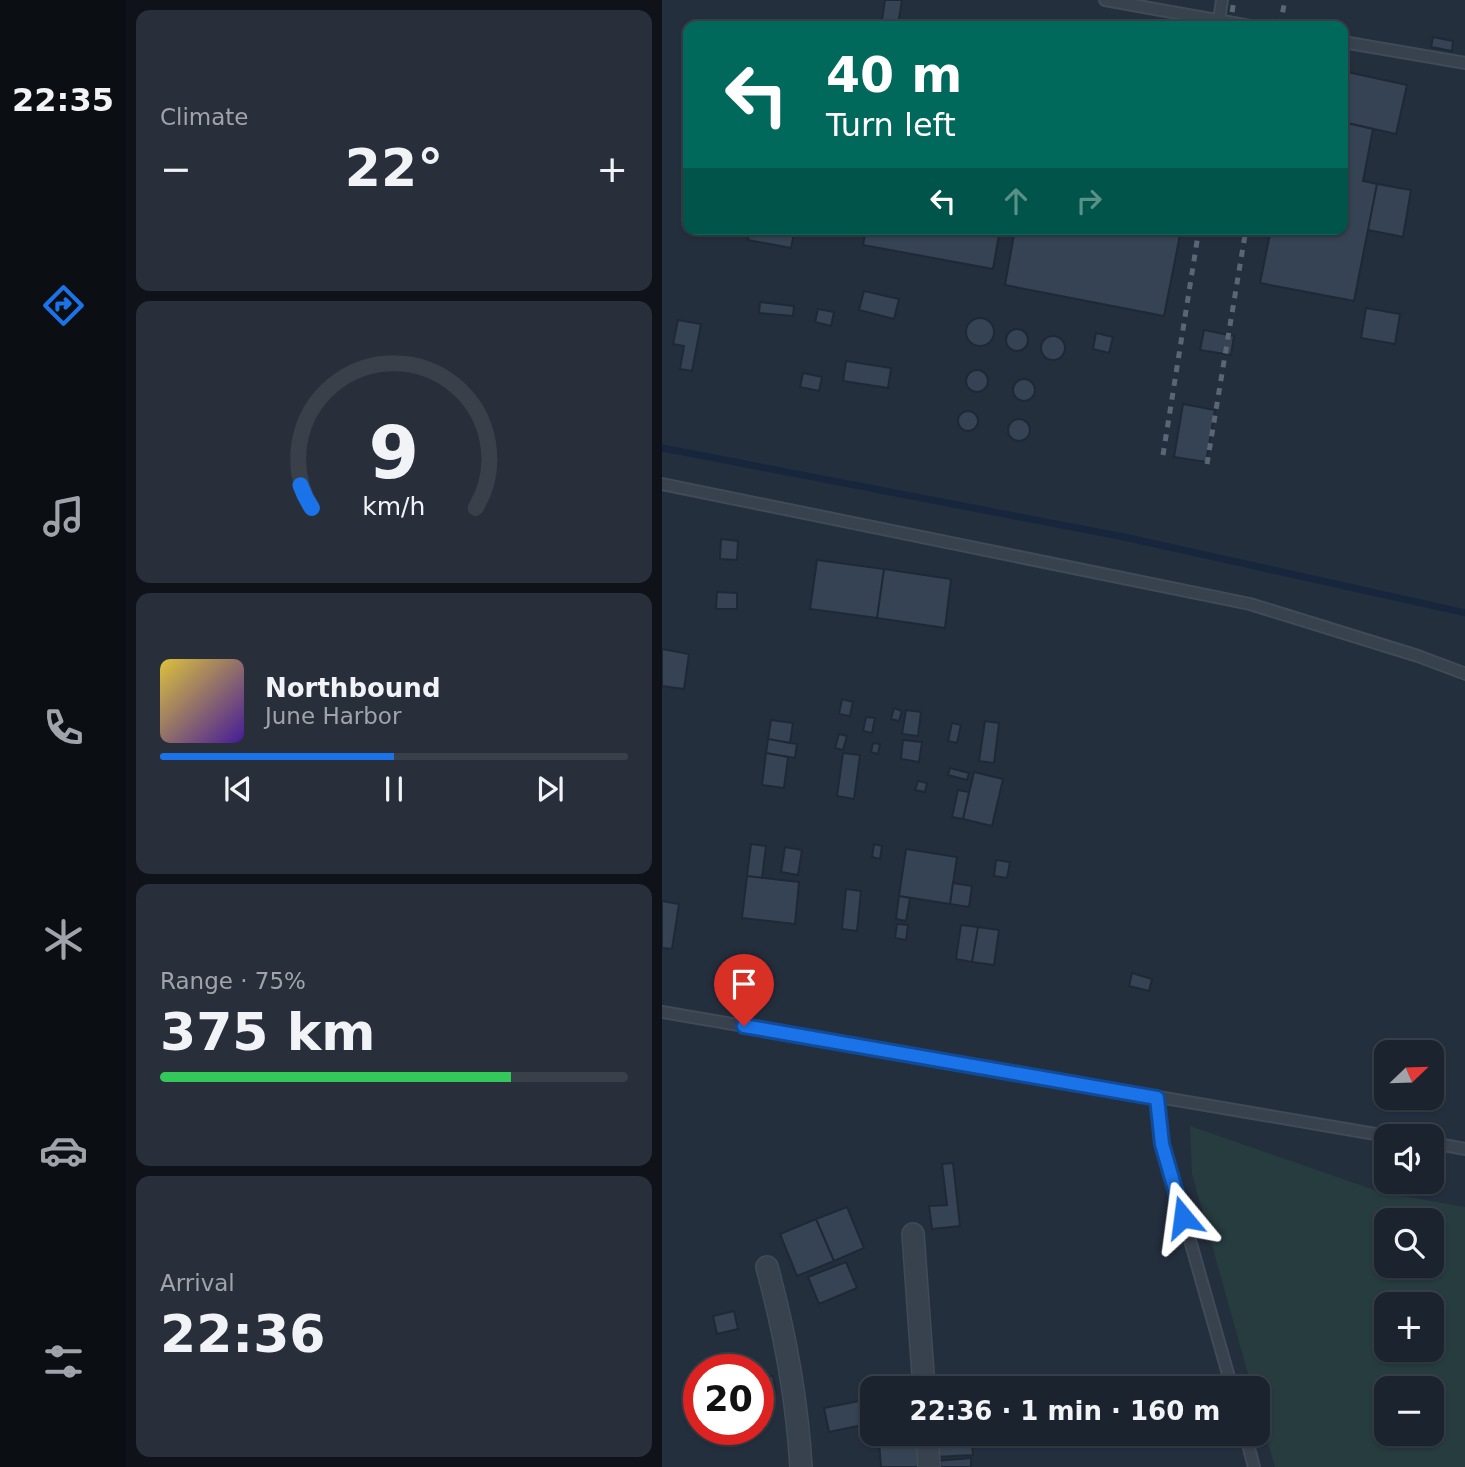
<!DOCTYPE html>
<html lang="en">
<head>
<meta charset="utf-8">
<style>
  :root { --surface:#1b232e; --page:#282f3a; --text:#f1f3f6; --muted:#a0a4aa; --line:#39404a; --accent:#1a73e8 }
  body { margin:0; font-family:"DejaVu Sans",sans-serif; background:var(--page); color:var(--text); height:100vh; display:flex; flex-direction:column; font-size:26px; white-space:nowrap }
  * { box-sizing:border-box; margin:0 }
  p { font-size:23px; color:var(--muted) }
  .icon { flex:none; width:38px; height:38px; fill:none; stroke:currentColor; stroke-width:2; stroke-linecap:round; stroke-linejoin:round }
  .map { position:relative; flex:1; overflow:hidden }
  .side { display:flex; flex-direction:column; gap:10px; padding:10px; background:#0f1319; width:536px }
  .side>* { flex:none }
  .hud { position:absolute; left:21px; top:21px; width:665px; height:214px; border-radius:14px; box-shadow:0 2px 5px #0004,0 0 0 2px var(--line); background:#00695c; color:#fff; overflow:hidden }
  .needle { width:46px; rotate:67deg }
  .tools { position:absolute; left:712px; top:1040px; display:grid; gap:14px }
  .tools a { display:grid; place-items:center; width:70px; height:70px; border-radius:14px; background:var(--surface); box-shadow:0 2px 5px #0004,0 0 0 2px var(--line); font-size:35px }
  .speed { position:absolute; left:21px; top:1354px; display:flex; gap:14px; font-size:35px; font-weight:700; text-align:center }
  .speed>* { display:grid; place-content:center; width:91px; height:91px; border-radius:50%; background:var(--surface); box-shadow:0 2px 5px #0004,0 0 0 2px var(--line); line-height:1 }
  .speed .limit { border:10px solid #d22; background:#fff; color:#111 }
  .pin { position:absolute; display:grid; place-items:center; width:60px; height:60px; color:#fff; margin:-72px -30px; border-radius:50% 50% 50% 0; rotate:-45deg; box-shadow:0 0 7px #0007 }
  .pin .icon { rotate:45deg }
  .me { position:absolute; width:77px; margin:-38px; rotate:344deg; stroke-linejoin:round; filter:drop-shadow(0 0 5px #0008) }
  .turn { display:flex; align-items:center; gap:24px; height:147px; padding:0 28px; font-size:32px }
  .turn .icon { width:91px; height:91px; stroke-width:2.5 }
  .turn b { display:block; font-size:49px; line-height:60px }
  .lanes { display:flex; align-items:center; height:66px; padding:0 28px; background:#0003; justify-content:center; gap:35px; direction:ltr }
  .lanes .off { opacity:.35 }
  .big { font-size:52px; font-weight:700; line-height:1.1 }
  .side .tile { flex:1; display:flex; flex-direction:column; justify-content:center; gap:10px; min-width:0; padding:0 24px; border-radius:14px; background:var(--page) }
  .side .dial { align-items:center; gap:0 }
  .dial svg { height:182px; overflow:visible; fill:none; stroke:var(--line); stroke-width:7; stroke-linecap:round; text-anchor:middle }
  .dial text { fill:var(--text); stroke:none }
  .song { display:flex; align-items:center; gap:21px }
  .cover { width:84px; height:84px; border-radius:10px; background:linear-gradient(135deg,hsl(50 70% 55%),hsl(260 70% 35%)) }
  .played { height:7px; border-radius:4px; background:linear-gradient(90deg,var(--accent) 50%,var(--line) 50%) }
  .keys { display:flex; justify-content:space-around; direction:ltr }
  .heat { display:flex; justify-content:space-between; align-items:center; font-size:38px; direction:ltr }
  .charge { height:10px; border-radius:5px; background:linear-gradient(90deg,#34c759 75%,var(--line) 0) }
  .trip { position:absolute; left:198px; top:1376px; width:410px; height:70px; border-radius:14px; background:var(--surface); box-shadow:0 2px 5px #0004,0 0 0 2px var(--line); font-weight:700; line-height:70px; text-align:center }
  main { display:flex; flex:1; min-height:0 }
  .tabs { display:flex; flex-direction:column; width:126px; justify-content:space-around; align-items:center; background:#0b0e12; color:var(--muted) }
  .tabs .icon { width:49px; height:49px }
  .tabs .on { color:var(--accent) }
  .tabs b { font-size:32px; color:var(--text) }
  .map>svg:first-child { display:block }
</style>
</head>
<body>
<main>
<nav class="tabs">
<b>22:35</b>
<svg class="icon on" aria-label="directions" viewBox="0 0 24 24"><path d="M12 3l9 9-9 9-9-9zM9 14v-3h6M13 9l2 2-2 2"/></svg>
<svg class="icon" aria-label="music" viewBox="0 0 24 24"><path d="M9 18V5l10-2v13"/><circle cx="6" cy="18" r="3"/><circle cx="16" cy="16" r="3"/></svg>
<svg class="icon" aria-label="phone" viewBox="0 0 24 24"><path d="M5 4h4l2 5-3 2q2 4 5 5l2-3 5 2v4C11 20 4 13 5 4z"/></svg>
<svg class="icon" aria-label="climate" viewBox="0 0 24 24"><path d="M12 3v18M4 7l16 10M4 17L20 7"/></svg>
<svg class="icon" aria-label="car" viewBox="0 0 24 24"><path d="M5 17H2v-5l4-1 3-4h7l3 4 3 1v5h-3M9 17h6M6 11h13"/><circle cx="7" cy="17" r="2"/><circle cx="17" cy="17" r="2"/></svg>
<svg class="icon" aria-label="filters" viewBox="0 0 24 24"><path d="M4 7h16M4 17h16"/><circle cx="9" cy="7" r="2"/><circle cx="15" cy="17" r="2"/></svg>
</nav>
<section class="side">
<div class="tile"><p>Climate</p>
<div class="heat"><a>−</a><b class="big">22°</b><a>+</a></div>
</div>
<div class="tile dial"><svg viewBox="0 0 100 80">
<path d="M14 69A42 42 0 1 1 86 69"/>
<path d="M14 69A42 42 0 0 1 9 59" stroke="#1a73e8"/>
<text x="50" y="56" font-size="32" font-weight="700">9</text>
<text x="50" y="72" font-size="11">km/h</text>
</svg></div>
<div class="tile">
<div class="song"><i class="cover"></i><div><b>Northbound</b><p>June Harbor</p></div></div>
<div class="played"></div>
<div class="keys"><svg class="icon" aria-label="previous" viewBox="0 0 24 24"><path d="M18 5L8 12l10 7zM5 5v14"/></svg><svg class="icon" aria-label="pause" viewBox="0 0 24 24"><path d="M8 5v14M16 5v14"/></svg><svg class="icon" aria-label="next" viewBox="0 0 24 24"><path d="M6 5l10 7-10 7zM19 5v14"/></svg></div>
</div>
<div class="tile"><p>Range · 75%</p><b class="big">375 km</b><div class="charge"></div></div>
<div class="tile"><p>Arrival</p><b class="big">22:36</b></div>
</section>
<div class="map">
<svg width="804" height="1467" viewBox="0 0 804 1467">
  <rect width="100%" height="100%" fill="#242f3e"/>
  <path fill="#263c3f" fill-rule="evenodd" d="M528,1126L718,1192L803,1207V1467H613L595,1404V1388H590L530,1174ZM724,1220H770V1265H724ZM724,1304H770V1349H724ZM724,1388H770V1433H724Z"/>
  <g fill="none" stroke-linecap="round" stroke-linejoin="round">
    <path stroke="#17263c" stroke-width="7" d="M0,448L462,537L804,613"/>
  </g>
  <path fill="#364354" stroke="#1f2835" stroke-width="2" d="M223,0H240L236,26H219Z
    M771,37L791,41L790,51L769,47Z
    M681,71L745,85L734,134L681,122Z
    M681,122L711,129L701,181L715,184L692,301L598,283L609,229H681Z
    M715,184L749,190L741,237L706,230Z
    M88,229H133L129,248L86,240Z
    M204,229H338L331,269L201,245Z
    M353,229H489L518,235L502,316L343,285Z
    M202,291L237,299L232,319L197,310Z
    M98,302L132,306L131,316L97,313Z
    M704,308L738,314L733,344L699,338Z
    M156,309L172,312L169,326L153,322Z
    M304 332a14 14 0 1 1 28 0a14 14 0 1 1-28 0Z
    M16,320L39,324L30,371L18,369L22,346L11,344Z
    M344 340a11 11 0 1 1 22 0a11 11 0 1 1-22 0Z
    M542,330L572,336L569,355L538,350Z
    M434,333L451,337L447,353L431,349Z
    M379 348a12 12 0 1 1 24 0a12 12 0 1 1-24 0Z
    M184,361L229,368L226,388L181,381Z
    M304 381a11 11 0 1 1 22 0a11 11 0 1 1-22 0Z
    M141,373L160,377L157,391L138,387Z
    M351 390a11 11 0 1 1 22 0a11 11 0 1 1-22 0Z
    M521,404L553,410L544,462L512,457Z
    M296 421a10 10 0 1 1 20 0a10 10 0 1 1-20 0Z
    M346 430a11 11 0 1 1 22 0a11 11 0 1 1-22 0Z
    M59,539L76,541L75,560L58,559Z
    M155,560L222,569L215,618L148,609Z
    M222,569L289,579L283,628L215,618Z
    M55,592L75,593V609H54Z
    M0,649L27,654L22,689L0,686Z
    M180,699L191,702L188,716L177,714Z
    M232,708L240,711L237,721L229,719Z
    M244,710L259,712L256,736L240,734Z
    M204,717L213,718L210,733L201,731Z
    M109,720L131,723L128,743L106,739Z
    M323,721L337,723L332,763L317,761Z
    M290,723L299,725L295,743L286,741Z
    M177,734L185,736L181,750L173,748Z
    M106,739L135,744L133,758L104,753Z
    M241,740L260,742L257,762L239,759Z
    M211,743L218,744L216,754L209,752Z
    M104,753L126,757L122,788L100,785Z
    M181,753L198,755L192,799L175,796Z
    M288,768L307,773L305,780L286,775Z
    M312,772L341,779L330,826L301,819Z
    M256,781L265,783L263,792L253,790Z
    M296,790L307,792L301,819L290,817Z
    M89,844L104,846L100,878L85,876Z
    M212,844L220,846L218,859L210,857Z
    M123,847L140,850L136,875L119,872Z
    M244,849L295,857L288,904L237,896Z
    M334,860L348,862L345,878L332,876Z
    M85,876L137,882L133,924L80,918Z
    M291,883L310,886L307,907L288,904Z
    M184,889L199,891L195,931L180,929Z
    M237,896L248,898L244,921L234,919Z
    M0,901L17,904L10,949L0,948Z
    M235,924L246,925L244,940L233,938Z
    M299,925L316,927L310,962L294,959Z
    M316,927L337,930L332,965L310,962Z
    M470,973L490,979L487,991L467,986Z
    M291,1163L298,1226L270,1229L267,1206L285,1205L280,1164Z
    M185,1207L202,1248L172,1261L154,1219Z
    M154,1219L172,1261L135,1276L118,1234Z
    M184,1262L195,1288L157,1304L146,1277Z
    M72,1311L76,1329L55,1334L51,1316Z
    M111,1376L114,1393L96,1396V1378Z
    M305,1381V1388H269L268,1385Z
    M207,1399L210,1423L167,1432L162,1408Z
    M309,1433L311,1455L273,1457L272,1435Z
    M256,1439L258,1467H219L217,1443Z
    M309,1458V1467H275L274,1461Z"/>
  <g fill="none" stroke-linecap="round" stroke-linejoin="round">
    <g stroke="#414a57" stroke-width="14">
      <path id="service" d="M443,0L588,26
        M557,20L560,0
        M681,42L804,63
        M0,484L588,604L756,656L804,674
        M0,1012L725,1136
        M495,1098L501,1145L570,1388
        M770,1143L804,1149
        M583,1433L592,1467"/>
    </g>
    <g stroke="#414a57" stroke-width="24">
      <path id="minor" d="M251,1234L262,1388
        M105,1267C123,1333 135,1398 139,1467
        M265,1433L267,1467"/>
    </g>
    <use href="#service" stroke="#38414e" stroke-width="10"/>
    <use href="#minor" stroke="#38414e" stroke-width="21"/>
    <path stroke="#5a6575" stroke-width="5" stroke-dasharray="7 7" stroke-linecap="butt" d="M568,26L572,0
      M618,26L623,0
      M501,455L537,229
      M545,464L584,229"/>
  </g>
  <g fill="none" stroke-linecap="round" stroke-linejoin="round">
    <g stroke="#114b97" stroke-width="18">
      <path id="route" d="M82,1026L495,1098L500,1144L521,1217"/>
    </g>
    <use href="#route" stroke="#1a73e8" stroke-width="12"/>
  </g>
</svg>
<div class="tools">
<a><svg class="needle" viewBox="-14 -14 28 28"><path d="M0-13l5 13h-10z" fill="#e53935"/><path d="M0 13l5-13h-10z" fill="#a0a4aa"/></svg></a>
<a><svg class="icon" aria-label="sound" viewBox="0 0 24 24"><path d="M4 9h4l5-4v14l-5-4H4zM17 9q2 3 0 6"/></svg></a>
<a><svg class="icon" aria-label="search" viewBox="0 0 24 24"><circle cx="10" cy="10" r="6"/><path d="M15 15l6 6"/></svg></a>
<a>+</a>
<a>−</a>
</div>
<div class="speed"><div class="limit">20</div></div>
<div class="pin" style="left:82px;top:1026px;background:#d93025"><svg class="icon" aria-label="arrive" viewBox="0 0 24 24"><path d="M6 21V4h12l-3 4 3 4H6"/></svg></div>
<svg class="me" style="left:521px;top:1217px" viewBox="-20 -20 40 40"><path d="M0-17L14 15 0 8-14 15z" fill="#1a73e8" stroke="#fff" stroke-width="4"/></svg>
<div class="trip">22:36 · 1 min · 160 m</div>
<div class="hud">
<div class="turn"><svg class="icon" aria-label="left" viewBox="0 0 24 24"><path d="M17 20v-9H6M10 6l-5 5 5 5"/></svg><div><b>40 m</b>Turn left</div></div>
<div class="lanes"><svg class="icon" aria-label="left" viewBox="0 0 24 24"><path d="M17 20v-9H6M10 6l-5 5 5 5"/></svg><svg class="icon off" aria-label="ahead" viewBox="0 0 24 24"><path d="M12 20V5M6 11l6-6 6 6"/></svg><svg class="icon off" aria-label="right" viewBox="0 0 24 24"><path d="M7 20v-9h11M14 6l5 5-5 5"/></svg></div>
</div>
</div>
</main>
</body>
</html>
